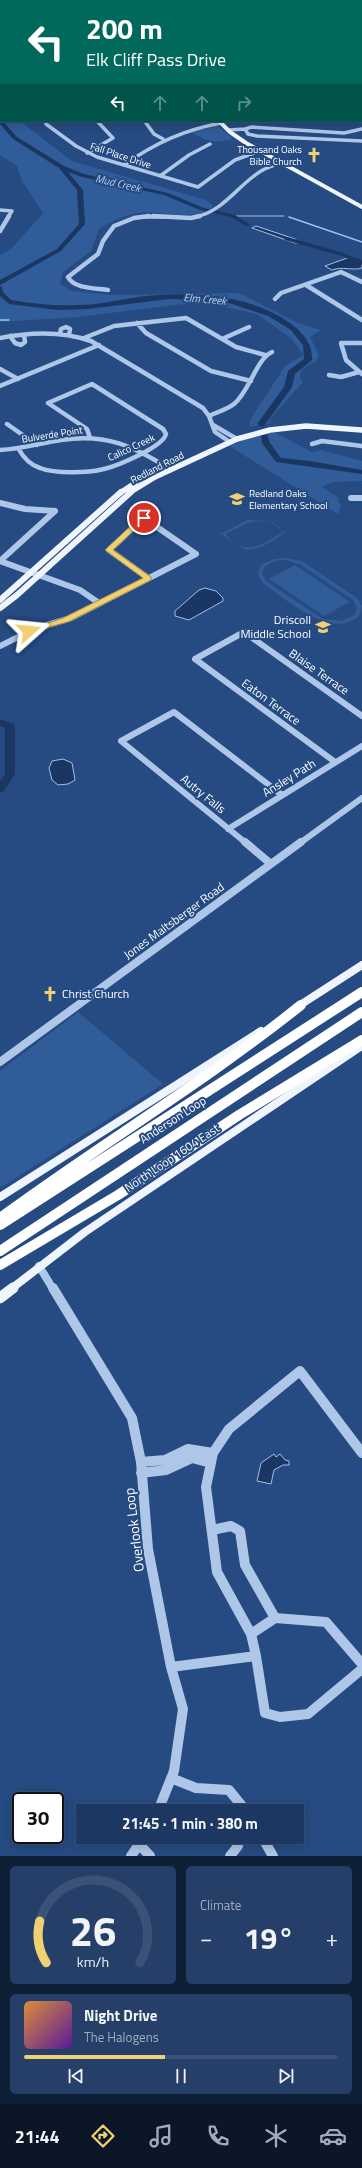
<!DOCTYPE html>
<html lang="en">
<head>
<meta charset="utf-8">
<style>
  :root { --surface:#1c3862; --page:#253f68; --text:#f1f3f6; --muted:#a0acbe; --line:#3a5277; --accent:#f1d072 }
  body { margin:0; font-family:"Titillium Web",sans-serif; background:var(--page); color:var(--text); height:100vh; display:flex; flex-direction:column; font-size:15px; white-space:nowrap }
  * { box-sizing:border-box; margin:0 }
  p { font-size:13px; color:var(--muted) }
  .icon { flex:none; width:22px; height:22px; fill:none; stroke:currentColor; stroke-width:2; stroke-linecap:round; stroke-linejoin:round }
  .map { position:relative; height:1856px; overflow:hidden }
  .panel { display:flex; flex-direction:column; gap:10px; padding:10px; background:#0f1f36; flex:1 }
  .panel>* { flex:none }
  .hud { position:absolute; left:0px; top:0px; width:362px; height:122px; box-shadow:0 2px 10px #0003,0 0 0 1px var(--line); background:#00695c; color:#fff; overflow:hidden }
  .speed { position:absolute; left:12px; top:1792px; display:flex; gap:8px; font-size:20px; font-weight:700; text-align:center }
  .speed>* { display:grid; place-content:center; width:52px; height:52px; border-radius:50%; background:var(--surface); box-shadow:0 2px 10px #0003,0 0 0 1px var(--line); line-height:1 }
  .speed .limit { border:2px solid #111; border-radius:6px; background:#fff; color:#111 }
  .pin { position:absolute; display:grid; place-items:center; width:34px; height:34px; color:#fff; margin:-17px; border:2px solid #fff; border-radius:50%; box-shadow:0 1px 4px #0007 }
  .me { position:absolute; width:44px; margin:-22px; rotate:72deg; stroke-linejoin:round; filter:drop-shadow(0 0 3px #0008) }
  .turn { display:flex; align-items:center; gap:14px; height:84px; padding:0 20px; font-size:18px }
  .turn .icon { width:52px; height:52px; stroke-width:2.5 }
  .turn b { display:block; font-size:28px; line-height:34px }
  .lanes { display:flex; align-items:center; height:38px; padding:0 20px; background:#0003; justify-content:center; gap:20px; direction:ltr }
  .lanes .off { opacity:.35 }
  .big { font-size:30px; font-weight:700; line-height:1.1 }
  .panel .tile { flex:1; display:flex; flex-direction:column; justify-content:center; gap:6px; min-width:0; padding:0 14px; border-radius:6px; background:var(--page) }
  .panel .dial { align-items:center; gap:0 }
  .dial svg { height:104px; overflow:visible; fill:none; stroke:var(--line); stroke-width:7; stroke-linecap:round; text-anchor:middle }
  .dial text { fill:var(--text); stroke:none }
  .song { display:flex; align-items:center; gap:12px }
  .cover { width:48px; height:48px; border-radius:6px; background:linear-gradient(135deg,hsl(30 70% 55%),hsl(270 70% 35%)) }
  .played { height:4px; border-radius:2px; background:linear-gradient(90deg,var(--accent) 45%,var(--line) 45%) }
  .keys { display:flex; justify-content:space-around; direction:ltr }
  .heat { display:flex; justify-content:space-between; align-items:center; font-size:22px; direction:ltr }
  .panel .tiles { flex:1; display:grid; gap:10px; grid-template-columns:1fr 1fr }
  .tile:last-child { grid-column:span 2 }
  .trip { position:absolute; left:76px; top:1804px; width:228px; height:40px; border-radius:0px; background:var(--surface); box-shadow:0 2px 10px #0003,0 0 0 1px var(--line); font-weight:700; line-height:40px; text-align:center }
  .menu { display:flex; height:64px; justify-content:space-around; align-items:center; background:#0b1627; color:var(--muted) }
  .menu .icon { width:28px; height:28px }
  .menu .current { color:var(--accent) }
  .menu b { font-size:18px; color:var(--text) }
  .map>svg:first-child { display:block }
</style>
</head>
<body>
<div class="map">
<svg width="362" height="1856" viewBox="0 0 362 1856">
  <rect width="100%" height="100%" fill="#254b82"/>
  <path fill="#305c9a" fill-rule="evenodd" d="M0,91L1,121H20L72,161L206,200L213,205C205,223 157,210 139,213C124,215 111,222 99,229L91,251L63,272L60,284L72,291L111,295L239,293L298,323L321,330L310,337L319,355L316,361L301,370L300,377L303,382L269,420L271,423L249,427L250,420L285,366L303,355L292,339L257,314L200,302L78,317L0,322V255L12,248L43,213L22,181L17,166L0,155Z
    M218,126L233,139C212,144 208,141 190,132Z
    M274,432L312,452L321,450L362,461V481L333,482L322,487L339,498L337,500L341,505L338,514L229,446L247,439Z
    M247,520L271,521L285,532C276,540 256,552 244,549L218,532L223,533ZM269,521L282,530L283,532C260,545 247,558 225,534L250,522Z
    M286,558L302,561L357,598L362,606L359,616C333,641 284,599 262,582L258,575L261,565L274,559ZM286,560L301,565L353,600L357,608L355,615L341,621L323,619L266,581L262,574C263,563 276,560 286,560Z
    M295,565L350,602L324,616L269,579Z
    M78,1012L163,1084L0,1188V1071Z"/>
  <path fill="#1a3763" stroke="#a2c0e8" d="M256,226L295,239L301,243H295L252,228Z
    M350,257L362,264V268C352,271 343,266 332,270L325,266Z
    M205,588L216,591L223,598V601L189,620L175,616V611L199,590Z
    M63,759L72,763L75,780L68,784L58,785L52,780L49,768L52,761Z
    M274,1454L276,1457L280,1454L285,1460L289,1461V1465H283L274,1470L271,1484L257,1481L261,1463Z"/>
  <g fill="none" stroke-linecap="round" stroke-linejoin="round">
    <path stroke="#a2c0e8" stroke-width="1" d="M233,216H284"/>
    <path stroke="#a2c0e8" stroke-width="1.5" d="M289,217L362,242
      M0,320H9"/>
    <path fill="#1a3763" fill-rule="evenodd" d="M0,118L17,137L64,166L84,174L168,193L204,208L235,215L251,225L246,226L231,217L200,210L164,195L82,177L68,172L83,190L85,224L61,251L0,285V280L57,249L79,224L77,190L59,168L13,139L0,124Z
      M287,237L337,251L362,260V265L342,256L285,240L284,239Z
      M0,286L2,287L3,292L11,300C33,304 55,306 78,305C98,305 118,300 138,297C188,291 247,293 290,323C302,332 313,343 312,360L295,374L292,387L264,426H261L257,424L284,387L288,371L304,359L303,345L291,330L268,316L229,303L198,300L169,299L88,309L58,310L9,304L0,296Z
      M261,434H267L270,443L281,458L310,461L362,470V474L276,462L262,443Z
      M0,719L13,724L15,726V774L4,791L0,793V781L5,774V728L0,726Z"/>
    <path stroke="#aec6e7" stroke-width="3.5" d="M361,92L362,94
      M146,123L154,134L163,139
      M46,124L76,146L97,157L198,187L235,160L260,151
      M245,129L252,127L344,133L362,129
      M228,130L245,129L248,134L257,136L362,141
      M87,153L113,138L97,121
      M124,165C155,143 184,130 221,123
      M160,176L189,155L210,144
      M0,210L12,211L8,217
      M141,217H173
      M195,217C223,212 238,185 261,171C267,167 275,165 282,163"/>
    <path stroke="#aec6e7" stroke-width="4.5" d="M153,216L191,218L200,216
      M0,231L9,216
      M306,285L362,320
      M108,290C96,288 74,289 68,277L98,254L103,241L114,226L134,218L149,216
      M275,299L281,293L341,272L362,282
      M137,323L146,333L211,371L251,381
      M60,334L61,329L66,327L70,329L69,335
      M10,336L15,343L21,345L25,342L24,335
      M0,338C30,332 62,331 91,341L203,408L209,416L215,432L230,442
      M84,338L114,326L186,318L236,347L265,355
      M222,339L249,327
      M362,343H341L346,360L362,374
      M0,369L18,379
      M329,375L341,377L359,372
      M0,386L99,345
      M48,403L87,429L90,438
      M209,416C217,412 228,409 234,404C250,391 256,359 272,352
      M7,424L37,445
      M213,425L237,439
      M312,444L322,441L362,446
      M18,448C23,457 30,465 40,468C55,474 88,473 104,469C117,466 163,447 166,434L163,429L92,384L48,403
      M0,450C21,449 41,443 61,440C106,433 134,446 171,470"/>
    <path stroke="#aec6e7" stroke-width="6" d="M351,498H362
      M0,503L25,509L55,511
      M0,561L80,590L99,603
      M0,561L55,511
      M0,646L34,629L71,618L196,554L144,518L109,550L148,578
      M335,762L195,659L244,632L362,716
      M228,829L362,746
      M246,843L121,741L174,712L282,795
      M300,843L362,798"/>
    <path stroke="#aec6e7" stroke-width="8" d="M245,842L271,864
      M0,1062L301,842
      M39,1266L53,1289"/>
    <path stroke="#aec6e7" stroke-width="10" d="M53,1288L132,1418L141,1462L148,1549L171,1667L183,1709L174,1771L158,1811
      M362,1453L300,1371L229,1429L213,1453L206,1487L217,1572L251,1634L275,1618L326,1622L362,1664
      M141,1462L165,1460L188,1449L213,1453
      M141,1473L166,1470L192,1458L211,1463
      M212,1530L231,1526L240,1531L245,1565L275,1618
      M251,1634L256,1656
      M171,1667L256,1656L265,1713L280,1717L308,1714L362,1669
      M171,1778L196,1788L229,1790L246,1811
      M262,1837L273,1856
      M139,1844L150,1856
      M131,1856L144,1837
      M230,1856L238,1846"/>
    <path stroke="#eff4fd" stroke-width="4" d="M219,121L230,132L246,143L362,207"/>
    <path stroke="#eff4fd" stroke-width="5.5" d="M120,493L141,479
      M129,493L155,477L237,439L270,430L306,426L362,430"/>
    <path stroke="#eff4fd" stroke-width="6" d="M0,600L121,492
      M0,608L17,595L131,492"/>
    <path stroke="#eff4fd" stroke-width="8" d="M297,1007L362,965
      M0,1197L261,1031
      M11,1289L85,1232L360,1047"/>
    <path stroke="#eff4fd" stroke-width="11" d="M0,1298L13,1288"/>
    <path stroke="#fff" stroke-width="10" d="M0,1218C99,1145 205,1082 301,1005
      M0,1225L362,992
      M0,1251L362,1012
      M0,1265L118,1195L239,1115L362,1040"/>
  </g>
  <path fill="#f1d072" stroke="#9d874a" d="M141,516L147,518L113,550L151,577V580L68,622L27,633V630L63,618L143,578L105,550Z"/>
  <defs>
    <g id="church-bare" transform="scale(1.2)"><path d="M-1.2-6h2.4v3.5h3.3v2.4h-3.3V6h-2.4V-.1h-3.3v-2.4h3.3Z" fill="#f1d072" stroke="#254b82" stroke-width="2.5" paint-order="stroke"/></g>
    <g id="school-bare" transform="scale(1.2)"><path d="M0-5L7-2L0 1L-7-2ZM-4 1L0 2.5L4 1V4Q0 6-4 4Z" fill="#f1d072" stroke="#254b82" stroke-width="2.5" paint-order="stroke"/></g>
  </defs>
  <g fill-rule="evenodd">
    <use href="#church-bare" x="314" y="155"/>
    <use href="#school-bare" x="237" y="499"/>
    <use href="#school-bare" x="323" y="627"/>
    <use href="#church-bare" x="50" y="994"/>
  </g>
  <g text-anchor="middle" stroke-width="4" stroke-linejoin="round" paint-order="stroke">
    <g font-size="10" fill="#fff" stroke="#254b82" text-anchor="end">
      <text x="302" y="153">Thousand Oaks<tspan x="302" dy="12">Bible Church</tspan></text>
      <text x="249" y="497" text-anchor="start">Redland Oaks<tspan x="249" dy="12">Elementary School</tspan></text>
    </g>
    <g font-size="10" fill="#fff" stroke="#254b82">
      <text transform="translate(121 155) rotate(18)" y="4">Fall Place Drive</text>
      <text transform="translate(52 434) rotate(-9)" y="4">Bulverde Point</text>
      <text transform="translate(131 447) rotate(-25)" y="4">Calico Creek</text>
      <text transform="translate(157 467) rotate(-27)" y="4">Redland Road</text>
    </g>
    <g font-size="11" font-style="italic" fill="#b9d0ef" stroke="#254b82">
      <text transform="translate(118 183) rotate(13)" y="4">Mud Creek</text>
      <text transform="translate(205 299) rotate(5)" y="4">Elm Creek</text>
    </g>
    <g font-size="12" fill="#fff" stroke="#254b82" text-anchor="end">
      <text x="311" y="624">Driscoll<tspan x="311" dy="14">Middle School</tspan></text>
      <text x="62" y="998" text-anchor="start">Christ Church</text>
    </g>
    <g font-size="12" fill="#fff" stroke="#254b82">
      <text transform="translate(319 672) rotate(35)" y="4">Blaise Terrace</text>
      <text transform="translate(271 702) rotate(36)" y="4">Eaton Terrace</text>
      <text transform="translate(289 778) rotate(-32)" y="4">Ansley Path</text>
      <text transform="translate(203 794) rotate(39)" y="4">Autry Falls</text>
      <text transform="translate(174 921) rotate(-36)" y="4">Jones Maltsberger Road</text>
      <text transform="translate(173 1120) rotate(-33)" y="4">Anderson Loop</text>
      <text transform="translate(172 1158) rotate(-34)" y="4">North Loop 1604 East</text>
    </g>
    <g font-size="14" fill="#fff" stroke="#254b82">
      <text transform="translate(134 1530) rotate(-97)" y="5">Overlook Loop</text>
    </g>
  </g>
</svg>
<div class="speed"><div class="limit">30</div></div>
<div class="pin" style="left:144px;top:518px;background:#d93025"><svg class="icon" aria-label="arrive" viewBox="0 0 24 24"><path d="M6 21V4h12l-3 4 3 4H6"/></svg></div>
<svg class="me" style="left:29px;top:631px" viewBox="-20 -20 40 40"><path d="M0-17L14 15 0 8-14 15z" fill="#f1d072" stroke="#fff" stroke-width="4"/></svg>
<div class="trip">21:45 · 1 min · 380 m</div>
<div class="hud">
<div class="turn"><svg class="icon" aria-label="left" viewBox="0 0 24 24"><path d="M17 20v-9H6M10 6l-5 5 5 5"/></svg><div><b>200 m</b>Elk Cliff Pass Drive</div></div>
<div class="lanes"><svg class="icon" aria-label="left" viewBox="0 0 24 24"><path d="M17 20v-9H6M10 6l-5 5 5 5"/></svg><svg class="icon off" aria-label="ahead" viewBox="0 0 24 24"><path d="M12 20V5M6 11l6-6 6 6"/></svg><svg class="icon off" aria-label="ahead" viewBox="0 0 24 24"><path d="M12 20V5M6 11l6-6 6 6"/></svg><svg class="icon off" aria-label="right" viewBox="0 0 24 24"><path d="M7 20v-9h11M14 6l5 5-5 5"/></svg></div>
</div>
</div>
<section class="panel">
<div class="tiles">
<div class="tile dial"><svg viewBox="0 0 100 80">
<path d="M14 69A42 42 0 1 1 86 69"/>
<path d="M14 69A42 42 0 0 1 9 37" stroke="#f1d072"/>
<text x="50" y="56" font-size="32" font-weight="700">26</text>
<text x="50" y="72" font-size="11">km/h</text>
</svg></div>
<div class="tile"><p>Climate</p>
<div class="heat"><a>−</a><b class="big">19°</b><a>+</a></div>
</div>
<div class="tile">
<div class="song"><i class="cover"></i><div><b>Night Drive</b><p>The Halogens</p></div></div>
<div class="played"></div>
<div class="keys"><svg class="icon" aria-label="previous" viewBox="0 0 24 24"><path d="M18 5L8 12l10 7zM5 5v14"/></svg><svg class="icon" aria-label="pause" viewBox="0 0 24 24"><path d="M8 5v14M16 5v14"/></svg><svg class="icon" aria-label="next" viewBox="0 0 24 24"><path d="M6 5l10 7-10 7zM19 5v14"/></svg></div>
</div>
</div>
</section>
<nav class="menu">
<b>21:44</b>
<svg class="icon current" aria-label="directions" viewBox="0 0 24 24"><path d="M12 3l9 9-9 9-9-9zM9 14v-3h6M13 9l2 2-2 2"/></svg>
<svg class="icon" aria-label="music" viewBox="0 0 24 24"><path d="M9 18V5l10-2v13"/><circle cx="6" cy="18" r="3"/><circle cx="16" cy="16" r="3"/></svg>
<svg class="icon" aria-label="phone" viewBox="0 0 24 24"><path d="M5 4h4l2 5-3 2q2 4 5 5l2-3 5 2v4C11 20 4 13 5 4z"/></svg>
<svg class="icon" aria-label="climate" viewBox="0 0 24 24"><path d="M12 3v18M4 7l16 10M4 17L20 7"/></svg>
<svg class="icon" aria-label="car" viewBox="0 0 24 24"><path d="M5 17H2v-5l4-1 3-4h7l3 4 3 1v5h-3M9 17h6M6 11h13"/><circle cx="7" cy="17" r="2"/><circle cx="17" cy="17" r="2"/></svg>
</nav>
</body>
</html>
